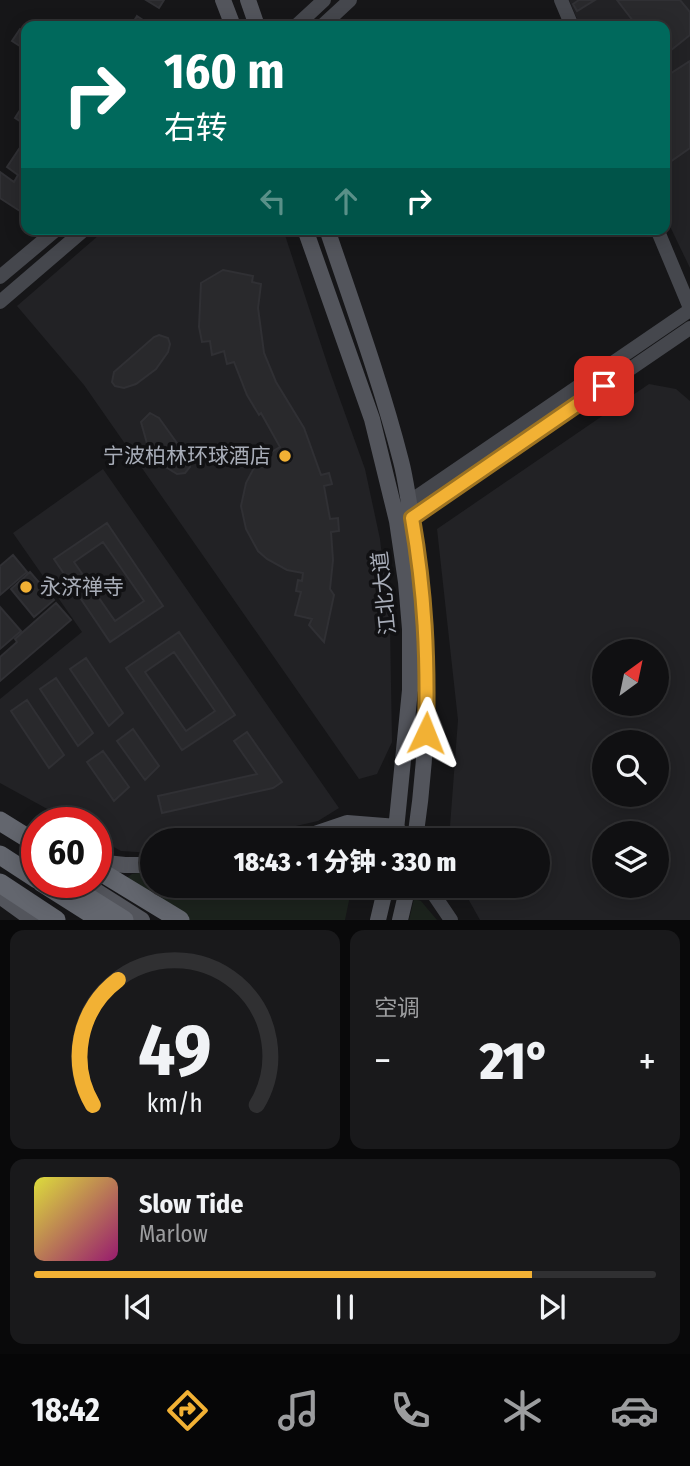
<!DOCTYPE html>
<html lang="zh">
<head>
<meta charset="utf-8">
<style>
  :root { --surface:#101012; --page:#19191b; --text:#f1f3f6; --muted:#9c9d9f; --line:#303032; --accent:#f2b134 }
  body { margin:0; font-family:"Fira Sans Condensed","Noto Sans SC",sans-serif; background:var(--page); color:var(--text); height:100vh; display:flex; flex-direction:column; font-size:26px; white-space:nowrap }
  * { box-sizing:border-box; margin:0 }
  p { font-size:23px; color:var(--muted) }
  .icon { flex:none; width:38px; height:38px; fill:none; stroke:currentColor; stroke-width:2; stroke-linecap:round; stroke-linejoin:round }
  .map { position:relative; height:920px; overflow:hidden }
  .side { display:flex; flex-direction:column; gap:10px; padding:10px; background:#09090a; flex:1 }
  .side>* { flex:none }
  .top-card { position:absolute; left:21px; top:21px; width:649px; height:214px; border-radius:14px; box-shadow:0 4px 18px #0003,0 0 0 2px var(--line); background:#00695c; color:#fff; overflow:hidden }
  .needle { width:46px; rotate:33deg }
  .controls { position:absolute; left:592px; top:639px; display:grid; gap:14px }
  .controls a { display:grid; place-items:center; width:77px; height:77px; border-radius:50%; background:var(--surface); box-shadow:0 4px 18px #0003,0 0 0 2px var(--line); font-size:35px }
  .speed { position:absolute; left:21px; top:807px; display:flex; gap:14px; font-size:35px; font-weight:700; text-align:center }
  .speed>* { display:grid; place-content:center; width:91px; height:91px; border-radius:50%; background:var(--surface); box-shadow:0 4px 18px #0003,0 0 0 2px var(--line); line-height:1 }
  .speed .limit { border:10px solid #d22; background:#fff; color:#111 }
  .pin { position:absolute; display:grid; place-items:center; width:60px; height:60px; color:#fff; margin:-30px; border-radius:14px; box-shadow:0 4px 10px #0006 }
  .me { position:absolute; width:77px; margin:-38px; rotate:2deg; stroke-linejoin:round; filter:drop-shadow(0 0 5px #0008) }
  .turn { display:flex; align-items:center; gap:24px; height:147px; padding:0 28px; font-size:32px }
  .turn .icon { width:91px; height:91px; stroke-width:2.5 }
  .turn b { display:block; font-size:49px; line-height:60px }
  .lanes { display:flex; align-items:center; height:66px; padding:0 28px; background:#0003; justify-content:center; gap:35px; direction:ltr }
  .lanes .off { opacity:.35 }
  .big { font-size:52px; font-weight:800; line-height:1.1 }
  .side .tile { flex:1; display:flex; flex-direction:column; justify-content:center; gap:10px; min-width:0; padding:0 24px; border-radius:14px; background:var(--page) }
  .side .dial { align-items:center; gap:0 }
  .dial svg { height:182px; overflow:visible; fill:none; stroke:var(--line); stroke-width:7; stroke-linecap:round; text-anchor:middle }
  .dial text { fill:var(--text); stroke:none }
  .song { display:flex; align-items:center; gap:21px }
  .cover { width:84px; height:84px; border-radius:10px; background:linear-gradient(135deg,hsl(60 70% 55%),hsl(320 70% 35%)) }
  .played { height:7px; border-radius:4px; background:linear-gradient(90deg,var(--accent) 80%,var(--line) 80%) }
  .keys { display:flex; justify-content:space-around; direction:ltr }
  .heat { display:flex; justify-content:space-between; align-items:center; font-size:38px; direction:ltr }
  .side .tiles { flex:1; display:grid; gap:10px; grid-template-columns:1fr 1fr }
  .tile:last-child { grid-column:span 2 }
  .trip { position:absolute; left:140px; top:828px; width:410px; height:70px; border-radius:35px; background:var(--surface); box-shadow:0 4px 18px #0003,0 0 0 2px var(--line); font-weight:800; line-height:70px; text-align:center }
  .tabs { display:flex; height:112px; justify-content:space-around; align-items:center; background:#060607; color:var(--muted) }
  .tabs .icon { width:49px; height:49px }
  .tabs .current { color:var(--accent) }
  .tabs b { font-size:32px; color:var(--text) }
  .map>svg:first-child { display:block }
</style>
</head>
<body>
<div class="map">
<svg width="690" height="920" viewBox="0 0 690 920">
  <rect width="100%" height="100%" fill="#161618"/>
  <path fill="#222225" fill-rule="evenodd" d="M569,0H690V268L665,216V26H580Z
    M106,229H283L329,369L365,469L380,539L390,625L392,742L377,774L359,779L84,385L17,306Z
    M649,384L676,389L690,401V920H480L461,886H537V840H449L458,720L437,529ZM604,651H656V704H604ZM604,742H656V794H604ZM604,833H656V886H604Z
    M103,469L339,808L318,821L234,840H152V853L121,851L96,837V822H71L0,783V699L82,632L13,533Z"/>
  <path fill="#1c231d" d="M152,871V886H352L345,920H174L125,879L132,874Z
    M414,899L421,901L437,920H409Z"/>
  <path fill="#29292c" stroke="#303034" stroke-width="2" fill-rule="evenodd" d="M146,0H164L159,8Z
    M579,0H595L577,11L573,4Z
    M617,0H680L690,12V35L665,55V26H637Z
    M137,16L152,26H131Z
    M20,29L25,32L26,31V50L12,41Z
    M690,61V148L667,164L665,77Z
    M26,101V125L15,118Z
    M19,149L26,154V215L0,198V172L14,182L18,175L7,167Z
    M223,270L253,276L252,282L261,284L258,308L264,353L276,382L304,428L321,475L329,473L332,484L324,486L330,519L338,518L339,531L331,532L333,560L330,589L334,595L324,642L309,625L312,619L295,615L301,592L296,591L298,580L302,581L303,573L287,570L267,559L258,551L246,529L241,506L246,483L256,464L264,456L280,447L261,413L259,415L247,395L234,362L227,364L224,351L212,355L210,341L202,342L199,327L201,283Z
    M159,335L168,338L170,344L168,352L156,369L136,384L124,388L115,386L112,382L114,372L154,337Z
    M150,413L159,418L189,460L190,467L185,473L177,474L164,466L148,447L141,422Z
    M107,523L163,606L110,642L54,559ZM103,542L144,601L115,621L74,562Z
    M13,555L27,572L0,595V566Z
    M30,572L54,600L34,617L11,589Z
    M56,603L71,620L0,681V657L17,642L15,639Z
    M0,607L21,631L0,649Z
    M179,632L235,715L182,750L126,668ZM174,652L215,711L186,731L145,672Z
    M86,658L123,713L109,726L70,669Z
    M56,678L93,733L78,746L40,689Z
    M27,700L64,755L49,768L11,711Z
    M133,729L159,766L145,780L117,741Z
    M247,732L282,782L273,788L162,813L158,796L257,774L234,741Z
    M103,751L129,787L114,801L87,762Z"/>
  <g fill="none" stroke-linecap="round" stroke-linejoin="round">
    <path stroke="#45474d" stroke-width="14" d="M561,0L572,26
      M296,26L324,0
      M322,26L350,0
      M657,229L690,308
      M0,277L57,229
      M0,302L85,229
      M403,511L409,502L690,310
      M402,520L412,518L690,328
      M428,886L451,920"/>
    <path stroke="#53555c" stroke-width="16" d="M223,0L233,26
      M248,0L257,26
      M305,229L372,419L397,521L406,582L410,629V690L395,840
      M327,229C353,306 381,383 401,461C406,480 408,500 412,519C431,626 431,733 415,840
      M297,840L347,823L397,827
      M96,862L125,865H152
      M82,882L142,920
      M0,896L33,920
      M378,920L386,886
      M400,920L408,886"/>
    <path stroke="#63666e" stroke-width="19" d="M0,821L37,844
      M0,855L37,879
      M96,869L180,920
      M41,882L101,920
      M0,883L56,920
      M89,898L124,920"/>
  </g>
  <g fill="none" stroke-linecap="round" stroke-linejoin="round">
    <g stroke="#9d7322" stroke-width="18">
      <path id="route" d="M426,733C428,658 425,593 412,518L604,386"/>
    </g>
    <use href="#route" stroke="#f2b134" stroke-width="12"/>
  </g>
  <g fill="#f2b134" stroke="#111113" stroke-width="2.5">
    <circle cx="285" cy="456" r="7"/>
    <circle cx="26" cy="587" r="7"/>
  </g>
  <g text-anchor="middle" stroke-width="7" stroke-linejoin="round" paint-order="stroke">
    <g font-size="21" fill="#a8adb8" stroke="#111113" text-anchor="end">
      <text x="271" y="463">宁波柏林环球酒店</text>
      <text x="40" y="594" text-anchor="start">永济禅寺</text>
    </g>
    <g font-size="21" fill="#a8adb8" stroke="#111113">
      <text transform="translate(384 593) rotate(-96)" y="7">江北大道</text>
    </g>
  </g>
</svg>
<div class="controls">
<a><svg class="needle" viewBox="-14 -14 28 28"><path d="M0-13l5 13h-10z" fill="#e53935"/><path d="M0 13l5-13h-10z" fill="#9c9d9f"/></svg></a>
<a><svg class="icon" aria-label="search" viewBox="0 0 24 24"><circle cx="10" cy="10" r="6"/><path d="M15 15l6 6"/></svg></a>
<a><svg class="icon" aria-label="layers" viewBox="0 0 24 24"><path d="M12 4l9 5-9 5-9-5zM3 14l9 5 9-5"/></svg></a>
</div>
<div class="speed"><div class="limit">60</div></div>
<div class="pin" style="left:604px;top:386px;background:#d93025"><svg class="icon" aria-label="arrive" viewBox="0 0 24 24"><path d="M6 21V4h12l-3 4 3 4H6"/></svg></div>
<svg class="me" style="left:426px;top:733px" viewBox="-20 -20 40 40"><path d="M0-17L14 15 0 8-14 15z" fill="#f2b134" stroke="#fff" stroke-width="4"/></svg>
<div class="trip">18:43 · 1 分钟 · 330 m</div>
<div class="top-card">
<div class="turn"><svg class="icon" aria-label="right" viewBox="0 0 24 24"><path d="M7 20v-9h11M14 6l5 5-5 5"/></svg><div><b>160 m</b>右转</div></div>
<div class="lanes"><svg class="icon off" aria-label="left" viewBox="0 0 24 24"><path d="M17 20v-9H6M10 6l-5 5 5 5"/></svg><svg class="icon off" aria-label="ahead" viewBox="0 0 24 24"><path d="M12 20V5M6 11l6-6 6 6"/></svg><svg class="icon" aria-label="right" viewBox="0 0 24 24"><path d="M7 20v-9h11M14 6l5 5-5 5"/></svg></div>
</div>
</div>
<section class="side">
<div class="tiles">
<div class="tile dial"><svg viewBox="0 0 100 80">
<path d="M14 69A42 42 0 1 1 86 69"/>
<path d="M14 69A42 42 0 0 1 25 14" stroke="#f2b134"/>
<text x="50" y="56" font-size="32" font-weight="700">49</text>
<text x="50" y="72" font-size="11">km/h</text>
</svg></div>
<div class="tile"><p>空调</p>
<div class="heat"><a>−</a><b class="big">21°</b><a>+</a></div>
</div>
<div class="tile">
<div class="song"><i class="cover"></i><div><b>Slow Tide</b><p>Marlow</p></div></div>
<div class="played"></div>
<div class="keys"><svg class="icon" aria-label="previous" viewBox="0 0 24 24"><path d="M18 5L8 12l10 7zM5 5v14"/></svg><svg class="icon" aria-label="pause" viewBox="0 0 24 24"><path d="M8 5v14M16 5v14"/></svg><svg class="icon" aria-label="next" viewBox="0 0 24 24"><path d="M6 5l10 7-10 7zM19 5v14"/></svg></div>
</div>
</div>
</section>
<nav class="tabs">
<b>18:42</b>
<svg class="icon current" aria-label="directions" viewBox="0 0 24 24"><path d="M12 3l9 9-9 9-9-9zM9 14v-3h6M13 9l2 2-2 2"/></svg>
<svg class="icon" aria-label="music" viewBox="0 0 24 24"><path d="M9 18V5l10-2v13"/><circle cx="6" cy="18" r="3"/><circle cx="16" cy="16" r="3"/></svg>
<svg class="icon" aria-label="phone" viewBox="0 0 24 24"><path d="M5 4h4l2 5-3 2q2 4 5 5l2-3 5 2v4C11 20 4 13 5 4z"/></svg>
<svg class="icon" aria-label="climate" viewBox="0 0 24 24"><path d="M12 3v18M4 7l16 10M4 17L20 7"/></svg>
<svg class="icon" aria-label="car" viewBox="0 0 24 24"><path d="M5 17H2v-5l4-1 3-4h7l3 4 3 1v5h-3M9 17h6M6 11h13"/><circle cx="7" cy="17" r="2"/><circle cx="17" cy="17" r="2"/></svg>
</nav>
</body>
</html>
